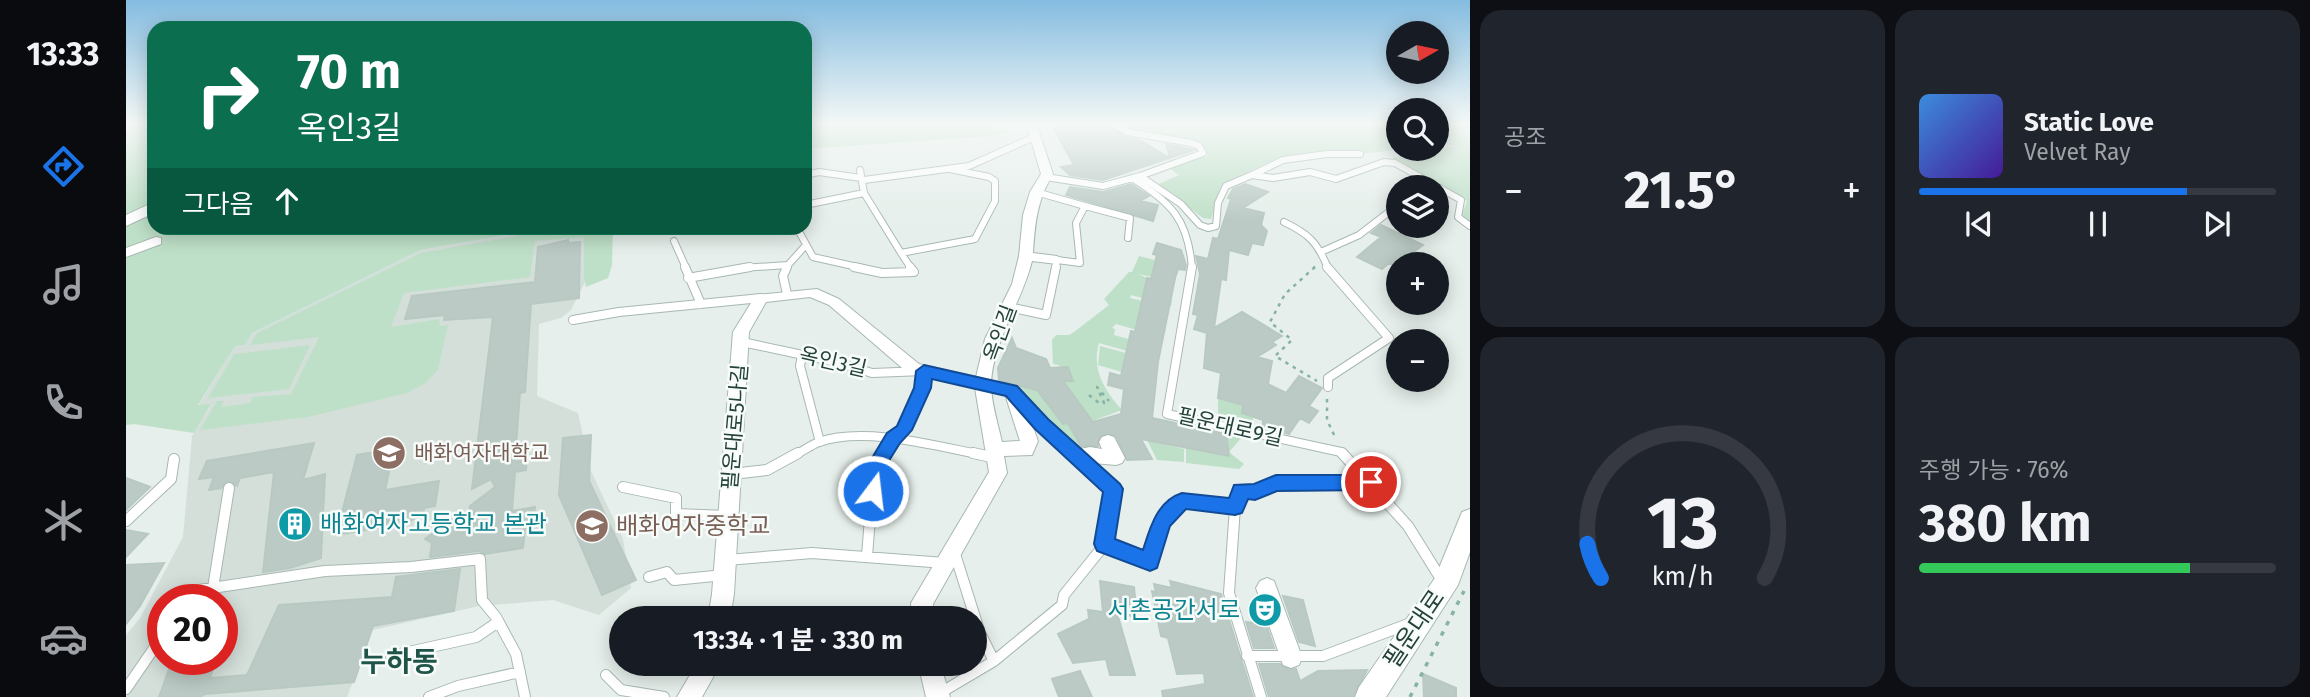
<!DOCTYPE html>
<html lang="ko">
<head>
<meta charset="utf-8">
<style>
  :root { --surface:#171b24; --page:#20242c; --text:#f1f3f6; --muted:#9ea1a6; --line:#363941; --accent:#1a73e8 }
  body { margin:0; font-family:"Fira Sans","Noto Sans KR",sans-serif; background:var(--page); color:var(--text); height:100vh; display:flex; flex-direction:column; font-size:26px; white-space:nowrap }
  * { box-sizing:border-box; margin:0 }
  p { font-size:23px; color:var(--muted) }
  .icon { flex:none; width:38px; height:38px; fill:none; stroke:currentColor; stroke-width:2; stroke-linecap:round; stroke-linejoin:round }
  .map { position:relative; flex:1; overflow:hidden }
  .details { display:flex; flex-direction:column; gap:10px; padding:10px; background:#0d0f14; width:840px }
  .details>* { flex:none }
  .banner { position:absolute; left:21px; top:21px; width:665px; height:214px; border-radius:21px; box-shadow:0 4px 18px #0003; background:#0b6e4f; color:#fff; overflow:hidden }
  .needle { width:46px; rotate:81deg }
  .buttons { position:absolute; left:1260px; top:21px; display:grid; gap:14px }
  .buttons a { display:grid; place-items:center; width:63px; height:63px; border-radius:50%; background:var(--surface); box-shadow:0 4px 18px #0003; font-size:35px }
  .speed { position:absolute; left:21px; top:584px; display:flex; gap:14px; font-size:35px; font-weight:700; text-align:center }
  .speed>* { display:grid; place-content:center; width:91px; height:91px; border-radius:50%; background:var(--surface); box-shadow:0 4px 18px #0003; line-height:1 }
  .speed .limit { border:10px solid #d22; background:#fff; color:#111 }
  .pin { position:absolute; display:grid; place-items:center; width:60px; height:60px; color:#fff; margin:-30px; border:4px solid #fff; border-radius:50%; box-shadow:0 2px 7px #0007 }
  .me { position:absolute; width:77px; margin:-38px; rotate:15deg; stroke-linejoin:round; filter:drop-shadow(0 0 5px #0008) }
  .turn { display:flex; align-items:center; gap:24px; height:147px; padding:0 35px; font-size:32px }
  .turn .icon { width:91px; height:91px; stroke-width:2.5 }
  .turn b { display:block; font-size:49px; line-height:60px }
  .then { display:flex; align-items:center; height:66px; padding:0 35px; background:#0003; gap:14px; font-size:26px }
  .big { font-size:52px; font-weight:700; line-height:1.1 }
  .details .widget { flex:1; display:flex; flex-direction:column; justify-content:center; gap:10px; min-width:0; padding:0 24px; border-radius:21px; background:var(--page) }
  .details .dial { align-items:center; gap:0 }
  .dial svg { height:182px; overflow:visible; fill:none; stroke:var(--line); stroke-width:7; stroke-linecap:round; text-anchor:middle }
  .dial text { fill:var(--text); stroke:none }
  .song { display:flex; align-items:center; gap:21px }
  .cover { width:84px; height:84px; border-radius:10px; background:linear-gradient(135deg,hsl(210 70% 55%),hsl(260 70% 35%)) }
  .played { height:7px; border-radius:4px; background:linear-gradient(90deg,var(--accent) 75%,var(--line) 75%) }
  .keys { display:flex; justify-content:space-around; direction:ltr }
  .heat { display:flex; justify-content:space-between; align-items:center; font-size:38px; direction:ltr }
  .charge { height:10px; border-radius:5px; background:linear-gradient(90deg,#34c759 76%,var(--line) 0) }
  .details .tiles { flex:1; display:grid; gap:10px; grid-template-columns:repeat(2,1fr) }
  .trip { position:absolute; left:483px; top:606px; width:378px; height:70px; border-radius:35px; background:var(--surface); box-shadow:0 4px 18px #0003; font-weight:700; line-height:70px; text-align:center }
  main { display:flex; flex:1; min-height:0 }
  .tab-bar { display:flex; flex-direction:column; width:126px; justify-content:space-around; align-items:center; background:#090b0e; color:var(--muted) }
  .tab-bar .icon { width:49px; height:49px }
  .tab-bar .on { color:var(--accent) }
  .tab-bar b { font-size:32px; color:var(--text) }
  .map>svg:first-child { display:block }
</style>
</head>
<body>
<main>
<nav class="tab-bar">
<b>13:33</b>
<svg class="icon on" aria-label="directions" viewBox="0 0 24 24"><path d="M12 3l9 9-9 9-9-9zM9 14v-3h6M13 9l2 2-2 2"/></svg>
<svg class="icon" aria-label="music" viewBox="0 0 24 24"><path d="M9 18V5l10-2v13"/><circle cx="6" cy="18" r="3"/><circle cx="16" cy="16" r="3"/></svg>
<svg class="icon" aria-label="phone" viewBox="0 0 24 24"><path d="M5 4h4l2 5-3 2q2 4 5 5l2-3 5 2v4C11 20 4 13 5 4z"/></svg>
<svg class="icon" aria-label="climate" viewBox="0 0 24 24"><path d="M12 3v18M4 7l16 10M4 17L20 7"/></svg>
<svg class="icon" aria-label="car" viewBox="0 0 24 24"><path d="M5 17H2v-5l4-1 3-4h7l3 4 3 1v5h-3M9 17h6M6 11h13"/><circle cx="7" cy="17" r="2"/><circle cx="17" cy="17" r="2"/></svg>
</nav>
<div class="map">
<svg width="1344" height="697" viewBox="0 0 1344 697">
  <rect width="100%" height="100%" fill="#e6efeb"/>
  <path fill="#d4dfda" fill-rule="evenodd" d="M422,228H471L470,260L445,310L435,318L413,324L411,396L452,413L465,471L497,539L505,588L473,615L427,600L353,606L247,630L221,697H0V635L14,618L57,537L66,436L85,405L72,406L109,346L119,345L126,333L295,250ZM37,600H96V660H37Z"/>
  <path fill="#bfe0c8" d="M0,123H28V228H420L295,250L126,333L119,345L109,346L72,405L85,404L68,433L8,424L0,425Z
    M679,123H869V128L885,132L865,136L679,149Z
    M993,123H1272V149H1281L1234,154L1201,153L1151,158L1096,185L1085,219L1077,218L1033,184L1053,175L1042,167L1082,156L1079,147L1071,143L1008,132Z
    M1311,123H1344V225L1335,218L1341,201L1266,158L1329,146L1311,145Z
    M436,228H487L486,265L482,278L460,287L458,277V237L409,241L404,277L278,293L265,327L313,319L314,326L322,325L312,370L298,384L281,393L182,417L74,430L91,401H98L95,407L124,403L127,397L165,394L193,337L124,345L131,333L295,253Z
    M1013,256L1029,260L1026,272L1050,278L1049,282L1012,274L1021,278L1018,294L1046,301L1045,306L1005,295L1004,298L1017,301L1011,330L990,324L986,328L989,329L988,335L1017,343L1033,360L973,343C965,369 979,391 996,410L969,420L971,425L947,430L959,452L951,454L912,418L891,390V383L939,382L933,365L927,364L926,340L930,335H943L948,332L983,305L978,299L1003,272H1006Z
    M184,345L163,389L82,398L108,354Z
    M974,346L1000,353L996,372L972,365Z
    M1092,398L1117,405V413L1127,417L1126,425L1092,417Z
    M1100,434L1116,437L1103,452L1118,464L1113,469L1060,463V446L1103,457Z
    M1021,440L1058,449V462L1031,460Z"/>
  <path fill="#bbcac4" stroke="#b8c9c2" stroke-width="2" d="M925,123H981L999,137L1013,140L1044,158L1040,144L1068,150L977,180L944,175L935,167L948,165Z
    M1005,184L1023,196L1014,201L1032,205L1027,221L940,195L944,187L977,192Z
    M1119,184L1142,192L1117,208L1138,213L1135,225L1141,231L1137,245L1126,243L1122,255L1103,250L1100,280L1095,279L1088,328L1116,312L1156,336L1146,342L1150,345L1131,357L1146,361L1142,384L1160,393L1173,376L1196,388L1183,406L1192,411L1183,423L1174,418L1163,434L1137,426V420L1116,413L1117,405L1092,398L1095,373L1078,368L1081,333L1068,329L1072,315L1067,314L1074,274L1070,256L1082,259L1087,238L1092,239L1105,199L1102,198L1107,189Z
    M1255,225L1297,245L1285,254L1309,264H1262L1256,269L1231,257L1255,237L1245,233Z
    M442,240V243L454,242L453,298L405,304L399,392L394,393L390,445L401,444L400,470L389,472L386,511L409,507L407,526L399,528L397,548L359,554L353,551L304,557L306,543L299,539L325,520L342,517L344,506L369,487L365,479L346,489L367,317L318,320L319,315L279,319L286,296L409,282L412,247Z
    M1031,243L1055,250L1060,265L1059,270L1052,269L1049,278L1032,362L1026,418L1100,434L1103,456L1015,439L1026,459L1001,460L990,436L983,433L974,436L972,446H955L942,423L937,424L911,390L873,381L872,368L886,338L890,348L920,359L924,368L942,367L947,381H937L967,422L995,414L998,389L982,385L984,373L995,376L1005,331L1009,332L1021,278L1025,279L1031,255L1027,254Z
    M465,435L463,481L510,580L476,595L433,495L437,438Z
    M188,443L177,480L199,474L195,558L164,568L137,572L148,472L114,478L111,486L101,480L95,488L83,490L88,477L73,479L81,461Z
    M268,449L259,490L313,481L309,506L298,508L297,514L280,523L210,535L231,455Z
    M0,478L24,487L0,510Z
    M0,530L22,534L0,557Z
    M38,563L14,606L0,624V565Z
    M334,569L328,611L247,626L228,682L79,694L74,697H33L46,661L90,660L84,678L121,675L153,605L266,597L270,577Z
    M974,581L1008,587L1011,617L991,613L1009,675H984L980,659L947,663L932,634L963,619L962,610L977,612Z
    M1044,581L1095,594L1127,697H1037L1036,691L1079,684L1078,673L1051,674L1042,638L1035,636L1026,591L1030,592L1028,584L1046,588Z
    M1157,596L1177,600L1189,646L1173,642Z
    M1120,622L1140,624L1148,648H1128Z
    M1133,664H1154L1164,670L1170,669L1174,681L1192,671L1241,670L1227,697H1143Z
    M954,671L966,697H933L926,679Z
    M1297,674L1330,688V697H1298Z"/>
  <g fill="none" stroke-linecap="round" stroke-linejoin="round">
    <g stroke="#a8b8b2" stroke-width="8">
      <path id="service-far2" d="M987,123L1002,132L1065,143L1073,146L1077,153L1014,176
        M734,170L738,193L775,253
        M679,175L693,172L735,178
        M1126,175L1157,160L1201,154H1234
        M920,177L977,186L1014,176L1055,204L1074,225L1082,228L1090,226L1092,203L1100,186L1126,175L1147,178L1184,172L1210,179L1258,162L1269,163L1335,200L1332,217L1344,226
        M1006,178C1046,204 1062,219 1066,268
        M738,180L843,166L908,137
        M910,192L959,206
        M679,205L738,193
        M1158,222C1183,234 1191,242 1202,268
        M671,228L687,257L736,268
        M548,241L560,268
        M1195,252L1233,235L1272,205
        M615,268L662,265L680,245
        M661,268L662,265
        M785,268L775,253L849,239L869,201V181L863,177L824,169
        M929,268L931,260L954,263L950,223L959,206L1004,218L1002,238"/>
    </g>
    <g stroke="#a8b8b2" stroke-width="10">
      <path id="service-far1" d="M559,267L575,304
        M728,267L756,273L788,272L784,267
        M1066,267L1041,414L1215,452L1218,455
        M1201,267L1263,338L1202,378V387
        M562,278L624,267
        M661,294L657,276L661,267
        M882,307L920,315L930,267
        M447,320L493,312L635,298
        M616,342L710,362L746,373L798,371L794,393L783,421L757,455
        M676,355L674,366L694,442
        M857,384L886,391L950,455
        M669,455C677,451 685,445 693,442C738,426 810,446 856,455"/>
    </g>
    <g stroke="#a8b8b2" stroke-width="12">
      <path id="service" d="M847,453L870,458
        M1216,453L1282,526L1315,579
        M606,474L641,470L672,453
        M497,487L550,498V514L601,516
        M0,521L45,479L48,459
        M979,544L1024,562L1035,522L1056,501L1109,507
        M828,551L854,633L868,661
        M741,556L746,493L758,453
        M601,560L686,553L819,563
        M523,577L541,572L548,580L598,575
        M87,588L103,488
        M60,600L66,591L199,571L285,567L354,559L356,600L370,617L390,654L399,697
        M265,656L350,637L372,622
        M1121,656H1197L1282,624
        M480,675L495,690L538,697
        M0,689L37,635
        M814,693L868,661L936,605L938,595L979,544L987,489L948,453
        M303,697L332,686L394,672
        M1135,697L1103,593L1109,507L1115,491L1129,492L1150,483L1245,482"/>
    </g>
    <g stroke="#a8b8b2" stroke-width="2">
      <path id="minor" d="M900,123H910L927,174C911,200 909,223 907,253L931,256L938,260L931,264L906,261C896,302 867,340 865,384C865,402 872,424 876,442L894,441L878,391L880,387H892L894,391L912,441L906,455L878,456L881,473L807,604L808,618H786L785,603L863,472L849,388L782,373L703,305L684,297L640,302L623,332L608,594L604,618H582L586,594L607,332L630,295L691,289L713,299L793,364L850,377L859,339L886,284L893,256L897,215L904,192L915,174Z
        M30,237L35,238V244L0,257V248Z
        M982,435L988,437L999,458L996,463L990,465L944,461L941,456L944,451L964,447L976,449L973,442L976,437Z
        M1141,578L1148,581L1176,657L1173,665L1165,668L1157,665L1130,588L1134,581Z
        M571,663H595L576,697H551Z
        M792,663H814L824,697H800Z"/>
    </g>
    <g stroke="#a8b8b2" stroke-width="2">
      <path id="tertiary" d="M28,202V213L0,226V215Z
        M1344,509V552L1332,585L1260,697H1229L1233,687L1309,578L1336,512Z"/>
    </g>
    <path stroke="#86b3a5" stroke-width="2" stroke-dasharray="2.5 4.5" stroke-linecap="butt" d="M0,133L28,131
      M1187,268L1191,265"/>
    <path stroke="#86b3a5" stroke-width="2.5" stroke-dasharray="3.5 5" stroke-linecap="butt" d="M1189,267L1159,294L1144,322L1166,340L1149,356L1191,381
      M963,395L973,403H978L971,387L983,401
      M1201,399V420L1210,439"/>
    <path stroke="#86b3a5" stroke-width="3.5" stroke-dasharray="4.5 7" stroke-linecap="butt" d="M1284,697L1338,591"/>
    <use href="#service-far2" stroke="#fff" stroke-width="6"/>
    <use href="#service-far1" stroke="#fff" stroke-width="8"/>
    <use href="#service" stroke="#fff" stroke-width="10"/>
    <use href="#minor" fill="#fff" fill-rule="evenodd"/>
    <use href="#tertiary" fill="#fff" fill-rule="evenodd"/>
  </g>
  <linearGradient id="sky" x2="0" y2="1"><stop stop-color="#84bce0"/><stop offset="0.56" stop-color="#f4f8f6"/><stop offset="1" stop-color="#f4f8f6" stop-opacity="0"/></linearGradient>
  <rect width="1344" height="221" fill="url(#sky)"/>
  <path fill="#1a73e8" stroke="#114b97" stroke-width="2" d="M798,365L891,386L922,419L994,484L997,489L989,539L1017,550C1024,528 1031,501 1056,493L1103,498L1108,485L1128,484L1150,475H1245L1252,477L1254,482L1252,488L1245,490L1151,491L1129,500L1122,499L1116,513L1109,515L1060,509L1044,526L1031,568L1024,571L971,551L968,544L977,492L909,429L880,396L806,379L805,388L786,430L774,443L764,459L754,496L747,498L740,496L738,491L746,458L761,433L771,426L788,388L790,371Z"/>
  <defs>
    <g id="university-disc" transform="scale(1.75)"><circle r="9.5" fill="#8d6e63" stroke="#f7fbf9"/><path d="M0-5L7-2L0 1L-7-2ZM-4 1L0 2.5L4 1V4Q0 6-4 4Z" fill="#fff"/></g>
    <g id="building-disc" transform="scale(1.75)"><circle r="9.5" fill="#0f9aa8" stroke="#f7fbf9"/><path d="M-4-6H4V6H1V3H-1V6H-4ZM-2.5-4.3h1.7v1.8h-1.7ZM.8-4.3h1.7v1.8H.8ZM-2.5-1h1.7V.8h-1.7ZM.8-1h1.7V.8H.8Z" fill="#fff"/></g>
    <g id="school-disc" transform="scale(1.75)"><circle r="9.5" fill="#8d6e63" stroke="#f7fbf9"/><path d="M0-5L7-2L0 1L-7-2ZM-4 1L0 2.5L4 1V4Q0 6-4 4Z" fill="#fff"/></g>
    <g id="theatre-disc" transform="scale(1.75)"><circle r="9.5" fill="#0f9aa8" stroke="#f7fbf9"/><path d="M-5-5.5Q0-4 5-5.5V0Q5 5 0 6Q-5 5-5 0ZM-3.3-2.5H-1v1.5H-3.3ZM1-2.5H3.3v1.5H1ZM-2.8 1Q0 5.5 2.8 1Z" fill="#fff"/></g>
  </defs>
  <g fill-rule="evenodd">
    <use href="#university-disc" x="263" y="453"/>
    <use href="#building-disc" x="169" y="524"/>
    <use href="#school-disc" x="466" y="526"/>
    <use href="#theatre-disc" x="1139" y="610"/>
  </g>
  <g text-anchor="middle" stroke-width="5" stroke-linejoin="round" paint-order="stroke">
    <g font-size="21" fill="#24423a" stroke="#f7fbf9">
      <text transform="translate(874 333) rotate(-70)" y="7">옥인길</text>
      <text transform="translate(707 362) rotate(13)" y="7">옥인3길</text>
      <text transform="translate(609 427) rotate(-85)" y="7">필운대로5나길</text>
      <text transform="translate(1104 427) rotate(13)" y="7">필운대로9길</text>
    </g>
    <g font-size="21" fill="#785e54" stroke="#f7fbf9" text-anchor="start">
      <text x="288" y="460">배화여자대학교</text>
    </g>
    <g font-size="24" fill="#0d838f" stroke="#f7fbf9" text-anchor="start">
      <text x="194" y="532">배화여자고등학교 본관</text>
      <text x="1114" y="618" text-anchor="end">서촌공간서로</text>
    </g>
    <g font-size="24" fill="#785e54" stroke="#f7fbf9" text-anchor="start">
      <text x="490" y="534">배화여자중학교</text>
    </g>
    <g font-size="24" fill="#24423a" stroke="#f7fbf9">
      <text transform="translate(1288 629) rotate(-56)" y="8">필운대로</text>
    </g>
    <g font-size="28" font-weight="bold" fill="#1f5548" stroke="#f7fbf9">
      <text x="273" y="671">누하동</text>
    </g>
  </g>
</svg>
<div class="buttons">
<a><svg class="needle" viewBox="-14 -14 28 28"><path d="M0-13l5 13h-10z" fill="#e53935"/><path d="M0 13l5-13h-10z" fill="#9ea1a6"/></svg></a>
<a><svg class="icon" aria-label="search" viewBox="0 0 24 24"><circle cx="10" cy="10" r="6"/><path d="M15 15l6 6"/></svg></a>
<a><svg class="icon" aria-label="layers" viewBox="0 0 24 24"><path d="M12 4l9 5-9 5-9-5zM3 14l9 5 9-5"/></svg></a>
<a>+</a>
<a>−</a>
</div>
<div class="speed"><div class="limit">20</div></div>
<div class="pin" style="left:1245px;top:482px;background:#d93025"><svg class="icon" aria-label="arrive" viewBox="0 0 24 24"><path d="M6 21V4h12l-3 4 3 4H6"/></svg></div>
<svg class="me" style="left:747px;top:491px" viewBox="-20 -20 40 40"><circle r="17" fill="#1a73e8" stroke="#fff" stroke-width="3"/><path d="M0-11L8 9 0 5-8 9z" fill="#fff"/></svg>
<div class="trip">13:34 · 1 분 · 330 m</div>
<div class="banner">
<div class="turn"><svg class="icon" aria-label="right" viewBox="0 0 24 24"><path d="M7 20v-9h11M14 6l5 5-5 5"/></svg><div><b>70 m</b>옥인3길</div></div>
<div class="then">그다음<svg class="icon" aria-label="ahead" viewBox="0 0 24 24"><path d="M12 20V5M6 11l6-6 6 6"/></svg></div>
</div>
</div>
<section class="details">
<div class="tiles">
<div class="widget"><p>공조</p>
<div class="heat"><a>−</a><b class="big">21.5°</b><a>+</a></div>
</div>
<div class="widget">
<div class="song"><i class="cover"></i><div><b>Static Love</b><p>Velvet Ray</p></div></div>
<div class="played"></div>
<div class="keys"><svg class="icon" aria-label="previous" viewBox="0 0 24 24"><path d="M18 5L8 12l10 7zM5 5v14"/></svg><svg class="icon" aria-label="pause" viewBox="0 0 24 24"><path d="M8 5v14M16 5v14"/></svg><svg class="icon" aria-label="next" viewBox="0 0 24 24"><path d="M6 5l10 7-10 7zM19 5v14"/></svg></div>
</div>
<div class="widget dial"><svg viewBox="0 0 100 80">
<path d="M14 69A42 42 0 1 1 86 69"/>
<path d="M14 69A42 42 0 0 1 8 54" stroke="#1a73e8"/>
<text x="50" y="56" font-size="32" font-weight="700">13</text>
<text x="50" y="72" font-size="11">km/h</text>
</svg></div>
<div class="widget"><p>주행 가능 · 76%</p><b class="big">380 km</b><div class="charge"></div></div>
</div>
</section>
</main>
</body>
</html>
